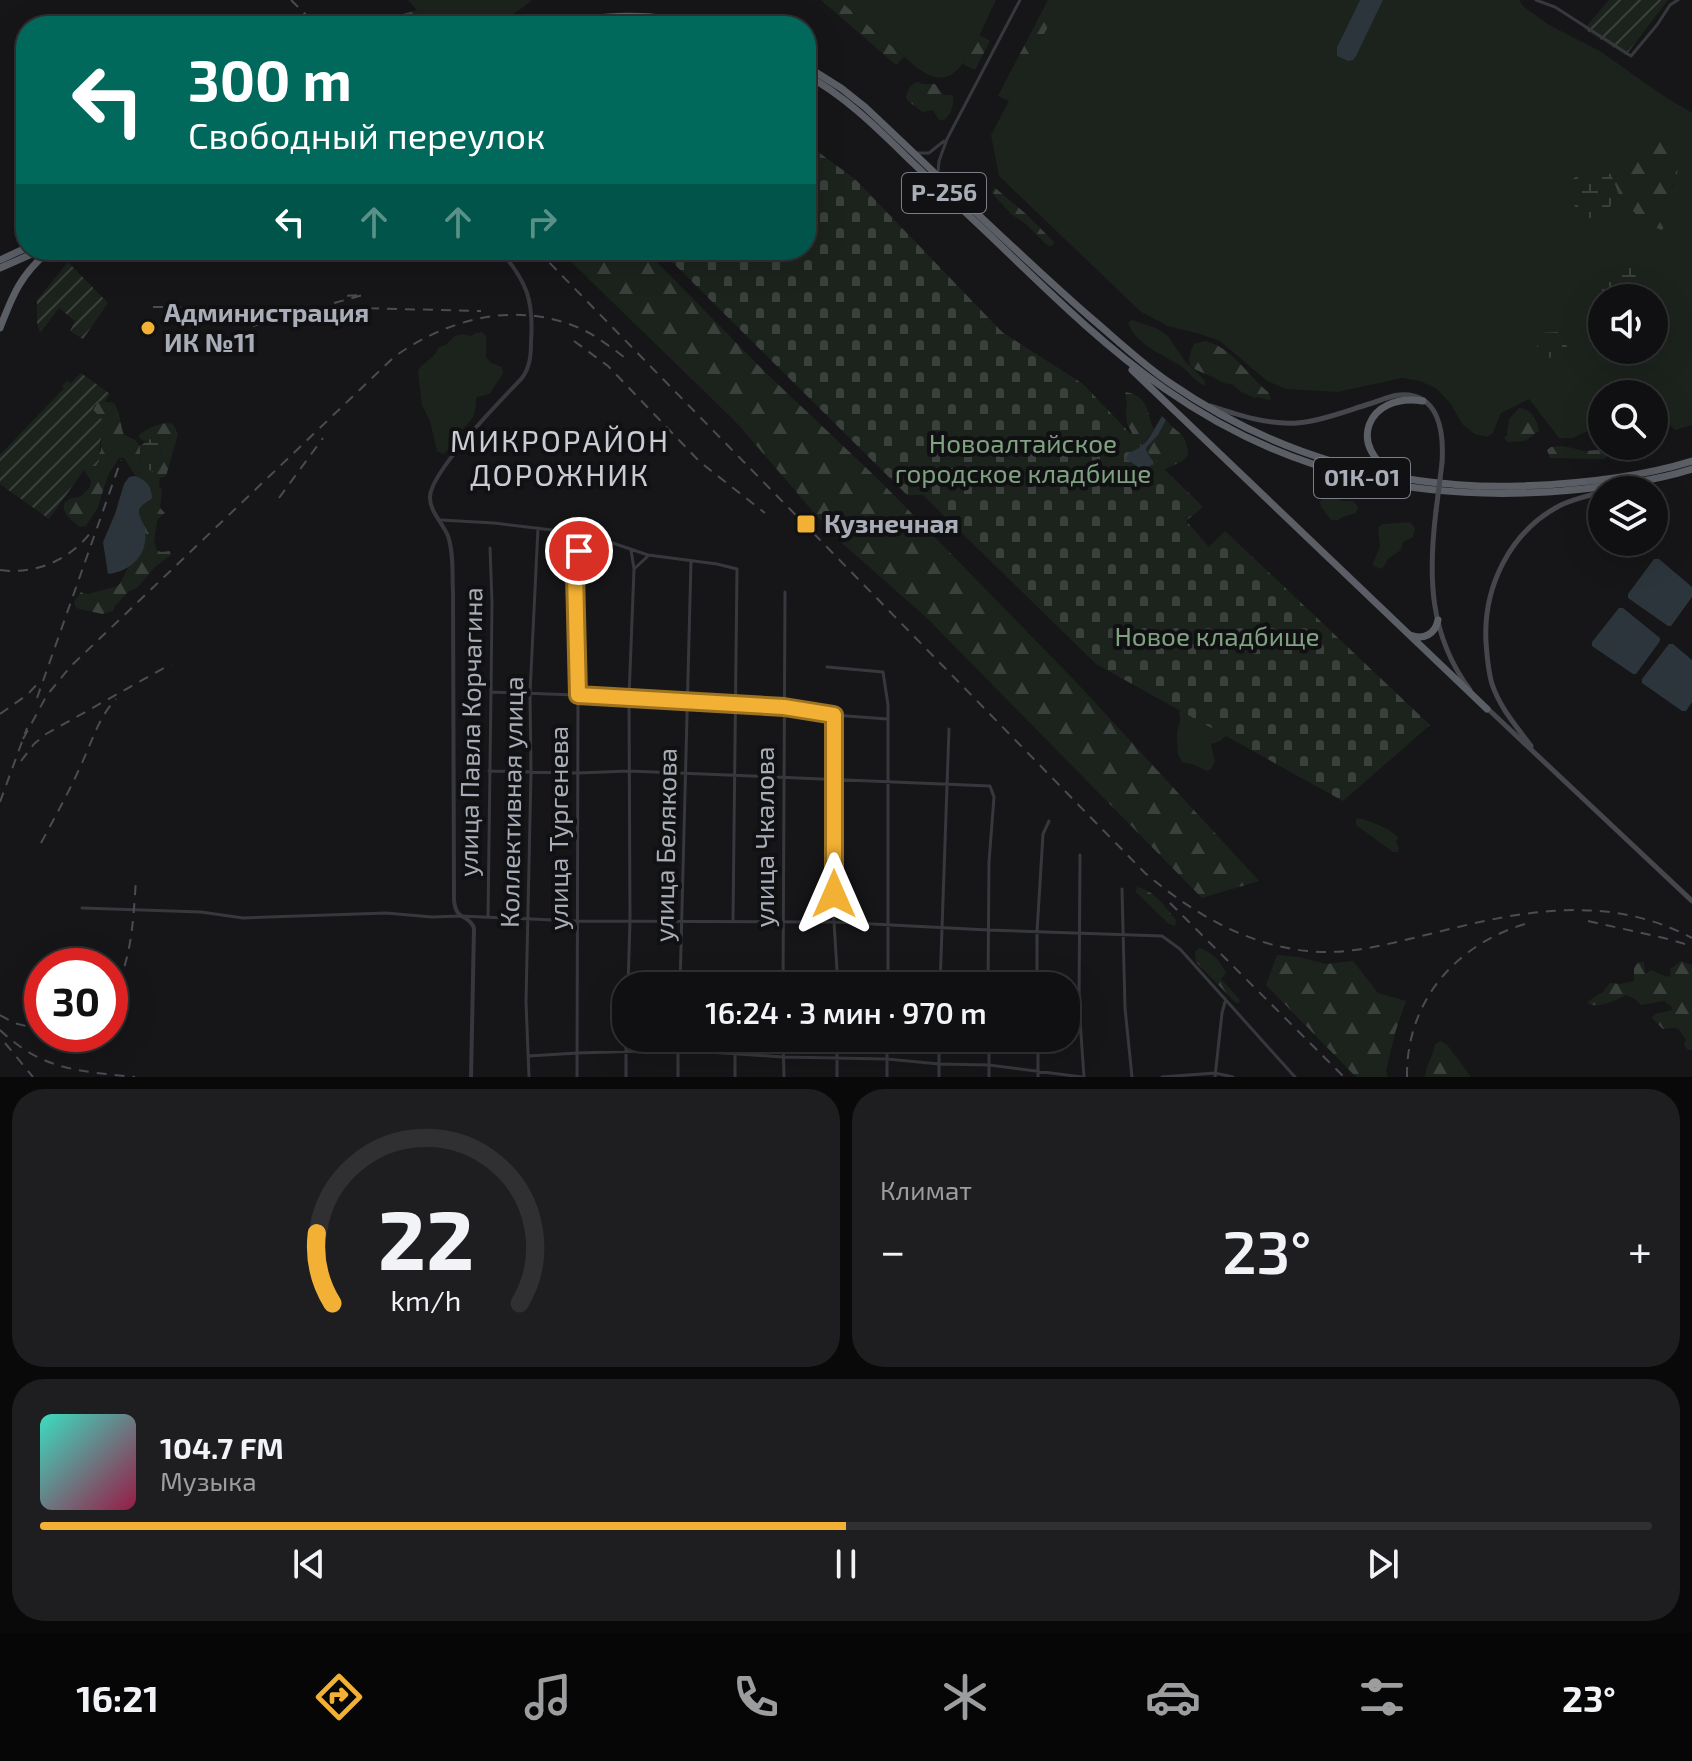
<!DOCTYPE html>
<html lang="ru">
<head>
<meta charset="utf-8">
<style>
  :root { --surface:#101012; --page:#1e1e20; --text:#f1f3f6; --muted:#9c9d9f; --line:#303032; --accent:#f2b134 }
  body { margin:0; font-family:"Exo 2",sans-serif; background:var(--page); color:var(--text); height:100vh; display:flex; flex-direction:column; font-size:30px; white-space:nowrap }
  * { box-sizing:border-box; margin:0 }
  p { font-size:26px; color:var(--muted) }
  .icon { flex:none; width:44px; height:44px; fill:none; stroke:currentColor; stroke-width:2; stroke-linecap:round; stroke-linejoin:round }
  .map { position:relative; height:1077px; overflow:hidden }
  .details { display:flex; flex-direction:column; gap:12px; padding:12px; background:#09090a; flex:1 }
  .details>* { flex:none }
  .guide { position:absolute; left:16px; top:16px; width:800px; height:244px; border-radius:32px; box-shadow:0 8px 32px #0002,0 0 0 2px var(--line); background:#00695c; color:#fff; overflow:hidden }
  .controls { position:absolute; left:1588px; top:284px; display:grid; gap:16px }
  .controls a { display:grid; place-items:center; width:80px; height:80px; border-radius:50%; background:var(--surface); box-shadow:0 8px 32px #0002,0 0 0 2px var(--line); font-size:40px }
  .speed { position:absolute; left:24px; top:948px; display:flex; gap:16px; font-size:40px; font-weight:700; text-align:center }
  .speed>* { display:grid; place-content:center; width:104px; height:104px; border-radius:50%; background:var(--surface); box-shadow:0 8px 32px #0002,0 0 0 2px var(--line); line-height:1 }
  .speed .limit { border:12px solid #d22; background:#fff; color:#111 }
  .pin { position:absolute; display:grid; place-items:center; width:68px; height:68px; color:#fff; margin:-34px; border:4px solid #fff; border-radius:50%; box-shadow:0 2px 8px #0007 }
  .me { position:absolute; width:88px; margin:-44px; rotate:0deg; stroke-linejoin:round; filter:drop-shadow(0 0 6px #0008) }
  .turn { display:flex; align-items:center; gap:28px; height:168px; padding:0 40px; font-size:36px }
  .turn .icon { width:104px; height:104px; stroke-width:2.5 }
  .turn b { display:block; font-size:56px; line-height:68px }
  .lanes { display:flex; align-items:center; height:76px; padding:0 40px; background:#0003; justify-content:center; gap:40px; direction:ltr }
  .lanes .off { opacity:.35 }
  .big { font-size:60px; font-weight:600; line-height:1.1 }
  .details .card { flex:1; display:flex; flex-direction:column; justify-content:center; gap:12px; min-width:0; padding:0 28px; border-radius:32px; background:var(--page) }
  .details .dial { align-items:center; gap:0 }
  .dial svg { height:208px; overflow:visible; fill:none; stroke:var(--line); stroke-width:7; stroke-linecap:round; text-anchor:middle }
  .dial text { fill:var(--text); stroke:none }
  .song { display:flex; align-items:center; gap:24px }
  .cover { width:96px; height:96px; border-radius:12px; background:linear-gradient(135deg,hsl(170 70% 55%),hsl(340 70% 35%)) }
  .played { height:8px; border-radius:4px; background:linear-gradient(90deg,var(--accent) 50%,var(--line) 50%) }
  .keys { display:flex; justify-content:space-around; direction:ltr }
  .heat { display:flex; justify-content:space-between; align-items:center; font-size:44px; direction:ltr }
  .details .tiles { flex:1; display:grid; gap:12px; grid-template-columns:1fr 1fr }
  .card:last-child { grid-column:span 2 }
  .trip { position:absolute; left:612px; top:972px; width:468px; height:80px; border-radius:32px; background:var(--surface); box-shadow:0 8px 32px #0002,0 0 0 2px var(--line); font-weight:600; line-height:80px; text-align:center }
  .dock { display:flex; height:128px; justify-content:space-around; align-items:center; background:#060607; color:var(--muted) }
  .dock .icon { width:56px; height:56px }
  .dock .selected { color:var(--accent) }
  .dock b { font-size:36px; color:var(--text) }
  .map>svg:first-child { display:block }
</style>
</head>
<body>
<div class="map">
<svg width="1692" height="1077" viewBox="0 0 1692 1077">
  <defs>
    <pattern id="forest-firs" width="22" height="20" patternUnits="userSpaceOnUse" patternTransform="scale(2)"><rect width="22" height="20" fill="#1c231d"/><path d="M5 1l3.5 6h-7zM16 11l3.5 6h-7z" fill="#3a403c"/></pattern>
    <pattern id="wetland-marsh" width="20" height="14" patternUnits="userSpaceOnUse" patternTransform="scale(2)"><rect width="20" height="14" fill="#1c231d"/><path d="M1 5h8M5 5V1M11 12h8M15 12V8" fill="none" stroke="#3a403c"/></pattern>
    <pattern id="cemetery-stones" width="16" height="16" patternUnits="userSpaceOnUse" patternTransform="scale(2)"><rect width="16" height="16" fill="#1c231d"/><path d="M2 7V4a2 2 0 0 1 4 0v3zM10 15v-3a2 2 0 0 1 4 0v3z" fill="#3a403c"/></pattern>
    <pattern id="garden-furrows" width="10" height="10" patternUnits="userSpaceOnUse" patternTransform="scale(2)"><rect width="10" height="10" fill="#1c231d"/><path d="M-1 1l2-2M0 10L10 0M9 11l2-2" fill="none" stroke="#3a403c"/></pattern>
  </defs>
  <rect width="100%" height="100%" fill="#161618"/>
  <path fill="#1c231d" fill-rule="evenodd" d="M408,0H532C497,31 474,26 431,26Z
    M839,0H996C986,19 967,72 946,77C936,80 925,73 917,68Z
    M1062,0H1360L1337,47L1353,60L1383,0H1519L1523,6L1549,25L1600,51L1662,95L1692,113V425L1675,430L1654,411V394H1602V424L1573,438H1559L1529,399L1501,413L1493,433L1487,437L1475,434L1462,424L1451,404L1437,389L1420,381L1402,378L1337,392L1287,389L1267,381L1220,341L1200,334L1168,326L1141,312L999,176L991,135ZM1586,170L1674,185L1643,223L1618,193L1607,212ZM1635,286L1626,298H1654V350H1602V298L1599,287Z
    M1132,320L1158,329L1167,335L1185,361L1205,381V386C1194,381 1189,371 1179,365C1161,354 1136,344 1128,323Z
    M482,332L486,336V357L491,363L502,367L503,373C501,377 499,379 497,382C488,395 495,393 477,397C475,402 476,406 475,410C474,422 461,428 455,437C450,443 450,448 444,454L437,451L430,421L422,405L418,371C423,361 435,359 438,348L447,344L455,336L463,334L471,336L476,333Z
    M1333,497L1342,501H1353L1358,507L1356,513L1343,517L1338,520H1331L1321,507L1320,501L1324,498Z
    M1410,522L1415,528L1413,537L1403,542L1401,550L1388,559L1382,569L1373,566V563L1380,547L1378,527L1383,524Z
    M1183,706L1226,736L1220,741L1211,744L1215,762L1211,769L1207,771L1195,765L1182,762L1177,752C1179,745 1176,742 1177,735C1177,727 1182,722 1179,713Z
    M1356,818C1367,819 1392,829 1398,838L1396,842L1399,848L1398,852H1393L1356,825Z"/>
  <path fill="url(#forest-firs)" d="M821,0H839L904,57L896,65Z
    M1048,0H1062L1009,101L998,96Z
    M417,10L431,26H360Z
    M979,35L990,41L975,70L963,64Z
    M917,82L923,84H935L944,95H952C956,102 950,116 944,120H939L933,110L923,112L908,101L906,97C907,91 911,84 917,82Z
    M1653,136L1670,142C1684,165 1678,181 1662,202L1669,216L1662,230L1643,223L1618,193L1611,174L1635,141Z
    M994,187L1026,214L1054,242L1053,245L1049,246L1046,244L1026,224L1011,214L992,193Z
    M559,250H645L766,373L880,481L1077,683L1259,881L1202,898L927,618L834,536L737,423Z
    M1205,341C1232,347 1248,376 1268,392L1271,398L1269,400L1258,397L1255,398L1240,391L1232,384C1222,384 1221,381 1213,377C1194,368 1182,370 1194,344Z
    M1125,392C1149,395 1146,413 1154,430L1140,448L1127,442L1132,433L1127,423L1126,410L1127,404Z
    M100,401L114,403C122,416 119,422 124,435L134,439L140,446V457L153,472L159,459L161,449L150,439L145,441L140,439L139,435C148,428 162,421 173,424L178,434L166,476L160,478L159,487L162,489L160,508L165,513L157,520L154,543L157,550L161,552L170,551L171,555L155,567L137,588L129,591L115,606L113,611L102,614L76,608L74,602L81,592L88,594L118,586C123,580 126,569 131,564C142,554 147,547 145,531C144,524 139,518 139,512C139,504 142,508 146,503C149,501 151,495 152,491C147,482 140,481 134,474C131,470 128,463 124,458H119L108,475L98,507L86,526L80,527C72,520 62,515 64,503L71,498L80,497L90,487L91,481L84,470L101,451C100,435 108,423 93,410L94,406Z
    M1519,408C1531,408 1537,420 1539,431L1525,441L1508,442L1504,438L1507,435L1509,419Z
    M1166,420C1178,435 1187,432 1188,455L1184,460L1162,471L1146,452V448L1158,435Z
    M1563,446L1585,451L1597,450L1605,451L1607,457L1603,459L1550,458L1547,450L1551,447Z
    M1137,887C1155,891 1164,906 1176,920L1175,926L1169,924L1136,892Z
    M1199,948C1210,950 1222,963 1226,973L1221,979L1239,999L1240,1003L1235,1002L1196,962L1195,952Z
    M1277,955L1298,957L1326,964L1353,961L1378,993L1406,1001L1395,1033L1386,1071L1388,1077H1356L1266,985Z
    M1681,961L1692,965V1050H1688L1684,1045L1686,1040C1678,1027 1679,1027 1663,1029L1652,1018L1655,1014L1672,1010L1671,1006L1664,1001L1641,1005L1635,999L1626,995C1615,1001 1603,1006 1591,1005L1587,1002L1603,992L1610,983L1621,984L1634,981V967L1639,962H1644L1645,974L1651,970L1667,977L1671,975L1670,969Z
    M1441,1041L1447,1045L1471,1077H1425C1426,1066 1433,1056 1435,1044Z"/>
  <path fill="url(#wetland-marsh)" d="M1586,170L1611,174L1618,193L1607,212L1587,219L1571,202V180Z
    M1626,262L1636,269L1635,286L1626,298H1602L1599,287L1607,267Z
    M1559,332L1567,346L1560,356L1548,358L1537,347L1541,333Z
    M150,439C168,442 159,461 153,472C143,467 139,457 140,446Z"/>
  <path fill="url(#cemetery-stones)" d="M806,143L855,179L1002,332L1083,384L1164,469L1203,507L1186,521L1209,547L1225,531L1430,725L1343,801L1096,664L923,495H907L660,250H806Z"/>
  <path fill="url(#garden-furrows)" d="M1609,0H1668L1626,55L1584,29Z
    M68,262L108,303L83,339L70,331L75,321L59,308L40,333L37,322V300Z
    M81,373L110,394L104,402L100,401L94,406L93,410L105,423L100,442L99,461L96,466H88L84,470L49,519L0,484V455L64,388L62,386L67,381L71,383Z"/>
  <path fill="#2c353c" d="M1360,0H1383L1356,56L1353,60L1348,61L1337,56V47Z
    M1162,416L1166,420L1158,435L1146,448C1146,455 1153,458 1154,464L1146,468L1142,467L1140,468L1129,461L1125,460L1129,453C1148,446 1152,432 1162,416Z
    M135,476C146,480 152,486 152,498C148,502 139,506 139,511C139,517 144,524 145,530C149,554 131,572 108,574L103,542L115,514L124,484L129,477Z
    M1654,559H1659L1692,587V597L1671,626H1668L1628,598V594Z
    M1619,608H1623L1660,638V641L1636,674H1633L1592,646V642Z
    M1669,644H1673L1692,660V702L1686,711H1682L1642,683V679Z"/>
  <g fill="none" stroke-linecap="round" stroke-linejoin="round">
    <path stroke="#37383d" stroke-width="3" d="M1536,0L1555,7L1631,56L1657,25L1670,5L1678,0
      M916,153H929L944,141
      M938,172L939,161L947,139L1020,0
      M441,520L494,523L586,534L648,555L717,564L737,569L733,920
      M634,569L648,556
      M827,667L883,672L888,705V986
      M491,692L629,697L687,703L784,707L834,715L887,719
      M834,715V922L838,986
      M489,771L578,773L629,771L990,786L994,797L989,862L988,986
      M1080,855L1079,1006L1084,1077
      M1122,889L1125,1008L1132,1077
      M82,908L201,912L243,918L386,913L432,917L460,916L577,921L834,922L988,930L1162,936L1180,949L1295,1077
      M488,916L491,692L492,602L490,548
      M628,986L630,920L629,697L634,569L631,550
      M680,986L691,561
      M783,986L785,592
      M940,986L949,729
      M1037,986V932L1043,834L1049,821
      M783,1038L784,1077
      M887,1038V1077
      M989,1038V1077
      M1038,1038V1077
      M529,1056L577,1053L678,1050L783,1057L887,1059L939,1064L989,1065L1082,1077
      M529,1077L526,1002L531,772L530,693L538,528
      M577,1077L578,695L575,574L580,542L578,533
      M626,1077V1038
      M678,1077V1038
      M735,1077V1053
      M837,1077V1038
      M939,1077V1038
      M1162,1077L1215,1073L1233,1077
      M1215,1077L1222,1013L1225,1002"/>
    <path stroke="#37383d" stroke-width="4" d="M471,1077L474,928C468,913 456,922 454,900L453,592C452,574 454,554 448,536C443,523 429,511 430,496C432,470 502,399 522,378C530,367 531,355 531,342C534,300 527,282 500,250"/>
    <path stroke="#45474d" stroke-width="5" d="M1211,406C1238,415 1268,425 1297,423C1321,421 1346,411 1369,404C1379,401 1389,396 1399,395C1440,392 1444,433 1442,463
      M1436,511C1428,576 1429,635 1470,690
      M1488,709L1692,901
      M1531,746C1517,727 1500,708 1492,684C1488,671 1487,656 1486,642C1483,587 1510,531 1561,505C1574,499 1588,496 1602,492"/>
    <path stroke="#5b5e65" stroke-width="7" d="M649,19L643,21L647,24L667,26
      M546,26C605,14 649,12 708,26
      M806,66L841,88L865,107C940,177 1013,250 1091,318C1117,340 1142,364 1170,383C1273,454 1394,490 1519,486C1576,484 1637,478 1692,461
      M806,75C847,97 880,131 913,163C942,191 972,218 1001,246C1053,296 1106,348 1165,389C1289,476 1424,504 1573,490C1613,486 1654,481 1692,469
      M0,260L26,248
      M0,268L41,250
      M0,328C13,294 21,274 50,250
      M1132,370L1487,709
      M1396,475C1345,447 1367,392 1423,401
      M1410,635C1423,640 1435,635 1438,620"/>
    <path stroke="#4a4c52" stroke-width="2" stroke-dasharray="10 8" stroke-linecap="butt" d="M291,0L317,26
      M537,250L1145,873C1196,916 1256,951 1325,952C1363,952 1400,941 1438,932C1524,910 1610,894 1692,938
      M334,303L363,295L341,296
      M153,307H314L481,311
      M253,326L302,313
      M574,341L608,366L700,462L765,513
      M279,498L323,438
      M0,570C35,575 70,560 91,532
      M37,698L121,460
      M0,714L27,695L40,681
      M23,739L47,695L71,666L394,357C447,319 514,301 577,327C594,334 609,346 624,357
      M21,761L34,744L46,734L171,664
      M0,802L27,728
      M41,843C55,817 69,792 81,765C92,742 98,718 116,699
      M1170,903L1344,1077
      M1588,921L1664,938L1685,944
      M110,999C132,963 133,922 136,880
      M0,1015L14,1023L42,1030
      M0,1030C43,1071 80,1071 135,1077
      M5,1043L33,1077
      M1407,1077C1406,999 1459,941 1532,922"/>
    <path stroke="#45474d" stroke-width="5" d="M1436,511L1442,463"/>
  </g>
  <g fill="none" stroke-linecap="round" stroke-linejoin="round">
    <g stroke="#9d7322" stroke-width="20">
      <path id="route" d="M579,551L575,574L578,695L784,707L834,715V894"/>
    </g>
    <use href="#route" stroke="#f2b134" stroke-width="14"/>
  </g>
  <g fill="#f2b134" stroke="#111113" stroke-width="3">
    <circle cx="148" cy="328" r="8"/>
    <rect x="796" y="514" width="20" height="20" rx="4"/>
  </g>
  <g text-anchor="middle" stroke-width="8" stroke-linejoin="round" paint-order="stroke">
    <g fill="#111113" stroke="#7b7e86" stroke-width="2">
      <rect x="902" y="173" width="84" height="40" rx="6"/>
      <rect x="1314" y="458" width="96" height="40" rx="6"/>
    </g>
    <g font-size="24" font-weight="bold" fill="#a8adb8">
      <text x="944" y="201">Р-256</text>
      <text x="1362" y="486">01К-01</text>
    </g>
    <g font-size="26" font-weight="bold" fill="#a8adb8" stroke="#111113" text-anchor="start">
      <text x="164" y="322">Администрация<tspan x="164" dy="30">ИК №11</tspan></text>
      <text x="824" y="533">Кузнечная</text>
    </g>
    <g font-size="26" fill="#7fa381" stroke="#111113">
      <text x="1023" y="453">Новоалтайское<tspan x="1023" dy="30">городское кладбище</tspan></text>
      <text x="1217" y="646">Новое кладбище</text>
    </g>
    <g font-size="26" fill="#a8adb8" stroke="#111113">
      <text transform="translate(471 732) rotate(-89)" y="9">улица Павла Корчагина</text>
      <text transform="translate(512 802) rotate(-89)" y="9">Коллективная улица</text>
      <text transform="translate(559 828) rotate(-90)" y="9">улица Тургенева</text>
      <text transform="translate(765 837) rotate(-90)" y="9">улица Чкалова</text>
      <text transform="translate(666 845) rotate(-89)" y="9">улица Белякова</text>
    </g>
    <g font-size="30" letter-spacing="2" fill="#c9ccd4" stroke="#111113">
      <text x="560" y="452">МИКРОРАЙОН<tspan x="560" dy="34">ДОРОЖНИК</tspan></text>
    </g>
  </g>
</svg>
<div class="controls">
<a><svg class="icon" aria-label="sound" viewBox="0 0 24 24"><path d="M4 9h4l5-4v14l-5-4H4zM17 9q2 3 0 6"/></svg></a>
<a><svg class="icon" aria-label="search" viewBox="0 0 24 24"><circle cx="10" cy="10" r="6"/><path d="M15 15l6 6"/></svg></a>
<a><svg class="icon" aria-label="layers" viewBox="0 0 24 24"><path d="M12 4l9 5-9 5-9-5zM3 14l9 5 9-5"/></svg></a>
</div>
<div class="speed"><div class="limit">30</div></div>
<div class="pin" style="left:579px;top:551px;background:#d93025"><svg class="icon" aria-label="arrive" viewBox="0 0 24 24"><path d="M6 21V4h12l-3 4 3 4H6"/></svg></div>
<svg class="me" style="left:834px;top:894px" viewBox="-20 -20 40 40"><path d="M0-17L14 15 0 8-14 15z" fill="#f2b134" stroke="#fff" stroke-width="4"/></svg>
<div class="trip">16:24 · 3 мин · 970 m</div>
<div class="guide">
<div class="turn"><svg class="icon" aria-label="left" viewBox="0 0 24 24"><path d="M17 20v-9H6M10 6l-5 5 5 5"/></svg><div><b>300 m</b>Свободный переулок</div></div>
<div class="lanes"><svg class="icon" aria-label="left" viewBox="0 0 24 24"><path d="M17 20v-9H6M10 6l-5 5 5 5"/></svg><svg class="icon off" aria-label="ahead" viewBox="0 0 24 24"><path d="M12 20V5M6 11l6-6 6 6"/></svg><svg class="icon off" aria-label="ahead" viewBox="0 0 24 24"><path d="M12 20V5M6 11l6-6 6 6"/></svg><svg class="icon off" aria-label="right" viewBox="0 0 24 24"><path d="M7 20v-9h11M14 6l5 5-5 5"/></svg></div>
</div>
</div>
<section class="details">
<div class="tiles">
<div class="card dial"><svg viewBox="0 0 100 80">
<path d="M14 69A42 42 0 1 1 86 69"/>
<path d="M14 69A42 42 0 0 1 8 42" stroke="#f2b134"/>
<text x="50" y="56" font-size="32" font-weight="700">22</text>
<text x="50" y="72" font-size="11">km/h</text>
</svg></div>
<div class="card"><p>Климат</p>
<div class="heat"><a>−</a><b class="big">23°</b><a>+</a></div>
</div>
<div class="card">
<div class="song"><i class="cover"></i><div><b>104.7 FM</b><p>Музыка</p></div></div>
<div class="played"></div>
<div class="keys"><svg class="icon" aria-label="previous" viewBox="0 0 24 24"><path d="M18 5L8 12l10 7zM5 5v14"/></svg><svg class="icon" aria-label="pause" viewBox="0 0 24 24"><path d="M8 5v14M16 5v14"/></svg><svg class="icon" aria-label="next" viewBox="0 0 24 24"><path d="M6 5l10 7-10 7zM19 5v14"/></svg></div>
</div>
</div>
</section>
<nav class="dock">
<b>16:21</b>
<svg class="icon selected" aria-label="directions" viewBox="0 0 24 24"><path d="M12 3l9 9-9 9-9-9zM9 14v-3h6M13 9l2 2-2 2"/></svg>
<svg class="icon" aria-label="music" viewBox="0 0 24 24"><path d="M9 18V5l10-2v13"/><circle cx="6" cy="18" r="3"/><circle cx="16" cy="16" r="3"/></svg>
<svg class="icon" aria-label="phone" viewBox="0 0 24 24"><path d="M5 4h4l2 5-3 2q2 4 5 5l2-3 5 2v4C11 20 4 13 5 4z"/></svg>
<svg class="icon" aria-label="climate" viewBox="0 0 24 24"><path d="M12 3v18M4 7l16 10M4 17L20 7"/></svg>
<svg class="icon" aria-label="car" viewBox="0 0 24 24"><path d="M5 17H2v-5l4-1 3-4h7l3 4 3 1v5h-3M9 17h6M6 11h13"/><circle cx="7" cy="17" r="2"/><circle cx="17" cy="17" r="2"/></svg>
<svg class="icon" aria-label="filters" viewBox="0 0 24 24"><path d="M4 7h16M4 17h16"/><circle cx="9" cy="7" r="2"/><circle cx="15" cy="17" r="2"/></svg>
<b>23°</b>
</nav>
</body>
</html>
